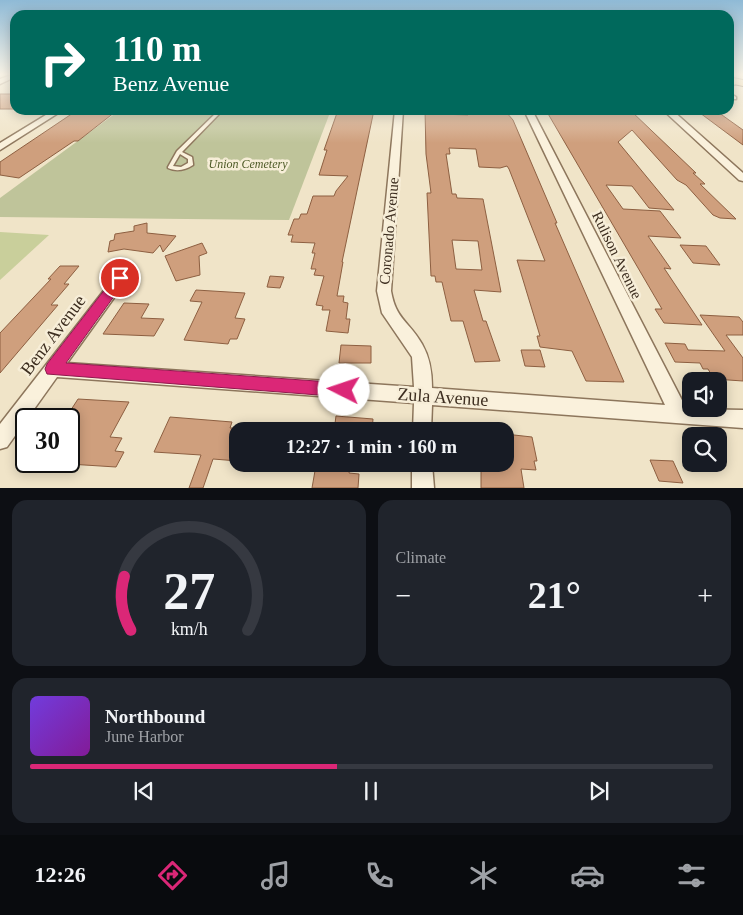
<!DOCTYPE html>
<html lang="en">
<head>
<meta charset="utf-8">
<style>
  :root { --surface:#171b24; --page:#20242c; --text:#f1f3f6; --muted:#9ea1a6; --line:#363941; --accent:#db2777 }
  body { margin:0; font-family:"Times New Roman",serif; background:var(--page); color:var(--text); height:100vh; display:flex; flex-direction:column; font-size:19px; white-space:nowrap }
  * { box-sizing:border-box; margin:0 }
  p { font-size:16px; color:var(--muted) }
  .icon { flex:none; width:28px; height:28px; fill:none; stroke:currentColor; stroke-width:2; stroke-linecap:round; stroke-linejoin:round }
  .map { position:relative; height:488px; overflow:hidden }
  .drawer { display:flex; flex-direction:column; gap:12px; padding:12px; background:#0d0f14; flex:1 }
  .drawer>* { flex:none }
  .banner { position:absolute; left:10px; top:10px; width:724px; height:105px; border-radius:15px; box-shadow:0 2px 12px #0003; background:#00695c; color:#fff; overflow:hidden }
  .buttons { position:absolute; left:682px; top:372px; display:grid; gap:10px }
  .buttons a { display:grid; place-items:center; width:45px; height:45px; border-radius:10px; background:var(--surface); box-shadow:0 2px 12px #0003; font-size:25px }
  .speed { position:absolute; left:15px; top:408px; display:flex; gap:10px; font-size:25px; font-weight:700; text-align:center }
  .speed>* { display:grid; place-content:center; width:65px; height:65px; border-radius:50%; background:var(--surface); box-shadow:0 2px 12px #0003; line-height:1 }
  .speed .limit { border:2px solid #111; border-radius:8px; background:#fff; color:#111 }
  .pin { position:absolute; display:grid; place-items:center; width:42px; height:42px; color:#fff; margin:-21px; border:2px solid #fff; border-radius:50%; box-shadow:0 1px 5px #0007 }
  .me { position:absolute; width:55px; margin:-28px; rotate:274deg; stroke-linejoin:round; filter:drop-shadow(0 0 4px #0008) }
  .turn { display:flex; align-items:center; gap:18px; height:105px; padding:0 20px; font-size:22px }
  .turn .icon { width:65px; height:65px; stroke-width:2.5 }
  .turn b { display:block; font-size:35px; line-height:42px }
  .big { font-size:38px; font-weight:700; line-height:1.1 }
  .drawer .card { flex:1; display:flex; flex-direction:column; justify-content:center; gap:8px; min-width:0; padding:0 18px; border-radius:15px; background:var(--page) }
  .drawer .dial { align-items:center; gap:0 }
  .dial svg { height:130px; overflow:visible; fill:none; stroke:var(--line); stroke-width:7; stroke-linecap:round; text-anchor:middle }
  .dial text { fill:var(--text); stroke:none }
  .song { display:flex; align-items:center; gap:15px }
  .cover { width:60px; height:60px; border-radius:8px; background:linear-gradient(135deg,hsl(260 70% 55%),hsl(290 70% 35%)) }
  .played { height:5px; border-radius:2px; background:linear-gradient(90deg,var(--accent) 45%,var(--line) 45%) }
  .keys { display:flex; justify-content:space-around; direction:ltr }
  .heat { display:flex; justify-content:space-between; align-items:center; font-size:28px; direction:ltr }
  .drawer .tiles { flex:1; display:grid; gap:12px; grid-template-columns:1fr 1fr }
  .card:last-child { grid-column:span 2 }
  .trip { position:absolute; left:229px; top:422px; width:285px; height:50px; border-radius:15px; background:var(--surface); box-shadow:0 2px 12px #0003; font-weight:700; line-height:50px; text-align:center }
  .menu { display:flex; height:80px; justify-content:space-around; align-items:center; background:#090b0e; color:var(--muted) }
  .menu .icon { width:35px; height:35px }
  .menu .on { color:var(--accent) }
  .menu b { font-size:22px; color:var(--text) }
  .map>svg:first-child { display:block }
</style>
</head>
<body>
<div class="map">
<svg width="743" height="488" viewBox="0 0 743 488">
  <rect width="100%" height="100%" fill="#f0e4c8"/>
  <path fill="#c9cf9b" d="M0,232L49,235L0,280Z"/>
  <path fill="#bfc49a" d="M120,110H331L289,220L0,217V198Z"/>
  <path fill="#cf9f7d" stroke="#8d5f41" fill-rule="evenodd" d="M0,94H15V109H0Z
    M338,110H374L342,262H343L337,296H344L343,302L348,303L346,319H350L348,333L326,331L330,310H322L323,306L316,305L324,276L314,275L316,269H311L315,253H312L315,243L291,242L293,235H288L294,219H299L301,214H307L313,196H334L336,191L348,176L319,175L327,150H324Z
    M425,110H440V114L468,115V113L506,112L513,120L557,223H555L624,382L586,381L572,351L540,347L537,336H540L517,260L545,261L509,169L507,166L500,168L479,167L476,149L449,148L450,154H446L452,194H456L457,198L483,199L501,292L474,290L483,321H486L500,361L475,362L463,321H451L442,282H436L435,276H431L427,193H431L426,154ZM452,240L478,241L482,270L456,269Z
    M548,110H630L696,173H693L705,184H700L736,219L720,218L713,215L686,185L677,180L632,130L618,142L674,210L649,208L632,186L606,185L623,209L660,211L681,238L648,236L671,269L664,268L702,325L664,323L655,309H662L547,112H550Z
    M696,110H715L743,130V145Z
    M76,111L115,112L78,141H74L19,178L0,175V162Z
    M147,223V233L176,236L163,252L160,245L153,253L124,249L108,252L110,241L114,240L115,234L134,231V226Z
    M202,243L207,253L199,256L200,275L176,281L165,256Z
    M680,245L706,246L720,265L693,263Z
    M60,266H79L64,284H69L51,305H58L0,373V333L51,279H48Z
    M270,276L284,277L280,288L267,287Z
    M196,290L245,293L235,318L245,319L237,339H230L228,344L184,340L202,302L190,301Z
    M124,303L149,304L141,318L164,319L154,336L103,334Z
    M700,315L739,317L743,322V335H726L743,358V381L714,379L708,369H703L700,363L675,362L665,343L685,344L688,350L725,351Z
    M341,345L371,346V363H339Z
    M521,350H540L545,367L525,366Z
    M78,399L129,402L110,437L122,438L115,451L124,452L116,467L69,464V434L75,424L71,423L75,417L67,416Z
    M336,416L373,419L372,431H334Z
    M170,417L232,422L230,428H238V461L213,459L203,488H189L201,455L154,452Z
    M505,434L532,437L537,461H534L536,470L521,469L524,488H481V464H505Z
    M650,460L673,461L683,483L659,481Z
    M48,461H65L59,472L42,471Z
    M316,465L350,467L349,473L359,474L358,488H312Z"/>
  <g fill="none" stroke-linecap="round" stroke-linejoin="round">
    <g stroke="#8d765c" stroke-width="3">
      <path id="lane" d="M737,81L740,82L729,87V85Z
        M729,93L736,97V99H729V97H731L729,95Z
        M219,110H223L182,152L192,157L193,164V165C185,170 177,172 168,168V167L177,151ZM180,154L188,159V163L181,167L173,166Z"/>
    </g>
    <g stroke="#8d765c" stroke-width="3">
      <path id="street" d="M11,75H15V77L0,84V79Z
        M54,110H63L0,150V143Z
        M395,110H403L391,291C396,320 409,321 422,344C430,358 432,372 432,388L665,405L524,110H532L685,406L691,407V409L743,410V428L432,405L431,431H413L414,403L57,377L7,447L0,449V424L116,275H126L128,278L126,281L67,363L414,387L412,357L382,313L377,291Z
        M663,110H672L743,173V181L739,180Z
        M412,464H432L434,488H412Z"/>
    </g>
    <g stroke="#5b4430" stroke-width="2">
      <path id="primary" d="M729,77L743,80V86L729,83Z"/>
    </g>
    <use href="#lane" fill="#faf1dc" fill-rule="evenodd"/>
    <use href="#street" fill="#faf1dc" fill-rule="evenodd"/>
    <use href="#primary" fill="#f3d9a0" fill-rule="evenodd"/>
  </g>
  <linearGradient id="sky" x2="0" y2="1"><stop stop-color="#8fbad6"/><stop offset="0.52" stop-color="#f8f3e6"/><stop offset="1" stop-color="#f8f3e6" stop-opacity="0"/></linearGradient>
  <rect width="743" height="143" fill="url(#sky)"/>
  <path fill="#db2777" stroke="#8e194d" d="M120,273L125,275L127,278L125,281L66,363L344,383L350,385L352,390L350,395L344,397L47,374L45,369L47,364L116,275Z"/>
  <g text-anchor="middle" stroke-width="5" stroke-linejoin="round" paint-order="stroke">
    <g font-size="12" font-style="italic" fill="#4d5a26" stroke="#f7eed8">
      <text x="248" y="168">Union Cemetery</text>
    </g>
    <g font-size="15" fill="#3d2e20" stroke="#f7eed8">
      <text transform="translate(389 231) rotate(-85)" y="5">Coronado Avenue</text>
      <text transform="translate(617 255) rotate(64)" y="5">Rulison Avenue</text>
    </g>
    <g font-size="18" fill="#3d2e20" stroke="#f7eed8">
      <text transform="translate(53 335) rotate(-53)" y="6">Benz Avenue</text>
      <text transform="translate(443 397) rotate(4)" y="6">Zula Avenue</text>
    </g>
  </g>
</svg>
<div class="buttons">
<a><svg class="icon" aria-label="sound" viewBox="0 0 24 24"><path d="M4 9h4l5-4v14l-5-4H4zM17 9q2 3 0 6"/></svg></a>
<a><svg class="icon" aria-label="search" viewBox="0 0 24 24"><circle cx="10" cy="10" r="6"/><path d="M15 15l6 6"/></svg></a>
</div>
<div class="speed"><div class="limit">30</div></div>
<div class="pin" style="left:120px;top:278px;background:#d93025"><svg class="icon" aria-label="arrive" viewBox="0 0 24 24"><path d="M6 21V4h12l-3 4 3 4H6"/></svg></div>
<svg class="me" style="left:344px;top:390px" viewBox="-20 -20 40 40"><circle r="19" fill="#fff"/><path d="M0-13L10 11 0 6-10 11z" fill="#db2777"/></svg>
<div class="trip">12:27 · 1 min · 160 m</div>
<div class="banner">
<div class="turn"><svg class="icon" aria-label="right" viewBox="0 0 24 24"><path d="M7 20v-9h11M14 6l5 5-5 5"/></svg><div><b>110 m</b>Benz Avenue</div></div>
</div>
</div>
<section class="drawer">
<div class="tiles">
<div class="card dial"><svg viewBox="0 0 100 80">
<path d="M14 69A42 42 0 1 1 86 69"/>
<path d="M14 69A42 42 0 0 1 10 36" stroke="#db2777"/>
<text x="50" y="56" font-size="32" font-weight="700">27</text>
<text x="50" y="72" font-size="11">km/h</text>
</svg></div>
<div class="card"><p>Climate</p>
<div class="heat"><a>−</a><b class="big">21°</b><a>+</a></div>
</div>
<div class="card">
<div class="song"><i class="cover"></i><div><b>Northbound</b><p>June Harbor</p></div></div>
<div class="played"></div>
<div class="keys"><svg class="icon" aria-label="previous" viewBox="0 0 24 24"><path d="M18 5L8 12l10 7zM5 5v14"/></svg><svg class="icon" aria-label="pause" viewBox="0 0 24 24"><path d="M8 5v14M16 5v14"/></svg><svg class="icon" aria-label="next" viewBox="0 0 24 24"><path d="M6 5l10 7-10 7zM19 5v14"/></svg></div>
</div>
</div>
</section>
<nav class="menu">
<b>12:26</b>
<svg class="icon on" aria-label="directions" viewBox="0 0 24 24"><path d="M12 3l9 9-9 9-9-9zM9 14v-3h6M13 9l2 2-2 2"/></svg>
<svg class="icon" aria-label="music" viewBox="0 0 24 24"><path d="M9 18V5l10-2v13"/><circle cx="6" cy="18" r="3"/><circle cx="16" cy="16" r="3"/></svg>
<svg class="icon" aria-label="phone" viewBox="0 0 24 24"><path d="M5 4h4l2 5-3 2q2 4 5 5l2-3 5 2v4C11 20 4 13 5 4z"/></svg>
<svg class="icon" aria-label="climate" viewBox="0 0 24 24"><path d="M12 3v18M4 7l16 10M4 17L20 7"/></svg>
<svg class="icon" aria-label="car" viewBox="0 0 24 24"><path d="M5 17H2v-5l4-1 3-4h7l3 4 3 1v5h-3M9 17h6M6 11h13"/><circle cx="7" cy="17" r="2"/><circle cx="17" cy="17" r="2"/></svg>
<svg class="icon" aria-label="filters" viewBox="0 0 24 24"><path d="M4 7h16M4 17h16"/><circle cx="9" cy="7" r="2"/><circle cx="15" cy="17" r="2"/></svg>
</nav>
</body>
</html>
